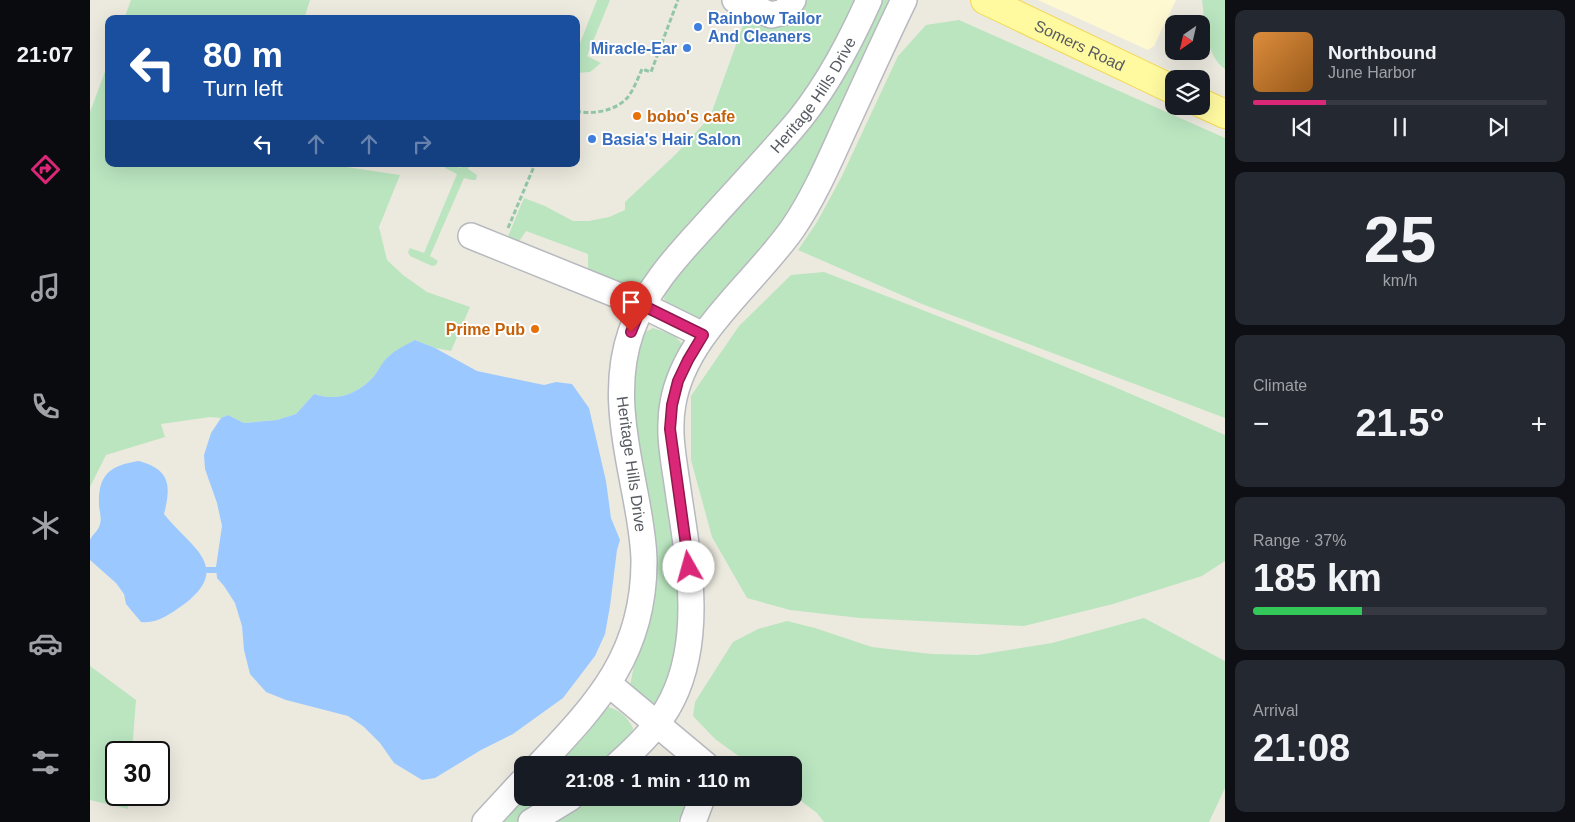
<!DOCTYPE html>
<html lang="en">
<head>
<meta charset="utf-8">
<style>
  :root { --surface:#171b24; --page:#242831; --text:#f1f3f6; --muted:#9ea1a6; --line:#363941; --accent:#db2777 }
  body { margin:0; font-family:Arial,sans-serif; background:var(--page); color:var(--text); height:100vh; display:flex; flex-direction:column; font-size:19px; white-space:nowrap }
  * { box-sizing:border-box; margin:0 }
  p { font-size:16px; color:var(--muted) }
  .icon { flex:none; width:28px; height:28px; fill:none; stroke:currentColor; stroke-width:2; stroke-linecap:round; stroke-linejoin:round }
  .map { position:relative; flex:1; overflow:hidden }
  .drawer { display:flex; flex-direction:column; gap:10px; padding:10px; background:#0d0f14; width:350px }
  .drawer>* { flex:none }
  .top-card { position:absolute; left:15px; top:15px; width:475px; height:152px; border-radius:10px; box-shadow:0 5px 20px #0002; background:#1a4fa0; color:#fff; overflow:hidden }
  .needle { width:32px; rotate:214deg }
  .controls { position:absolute; left:1075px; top:15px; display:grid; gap:10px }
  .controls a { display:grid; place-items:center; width:45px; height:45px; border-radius:10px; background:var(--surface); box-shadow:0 5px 20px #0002; font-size:25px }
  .speed { position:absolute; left:15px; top:741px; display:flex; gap:10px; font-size:25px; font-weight:700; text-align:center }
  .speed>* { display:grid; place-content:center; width:65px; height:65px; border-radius:50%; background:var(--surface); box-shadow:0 5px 20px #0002; line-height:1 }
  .speed .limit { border:2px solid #111; border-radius:8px; background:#fff; color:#111 }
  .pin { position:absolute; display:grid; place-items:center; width:42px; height:42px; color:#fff; margin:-51px -21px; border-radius:50% 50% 50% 0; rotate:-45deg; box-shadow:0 0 5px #0007 }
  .pin .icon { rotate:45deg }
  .me { position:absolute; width:55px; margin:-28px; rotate:353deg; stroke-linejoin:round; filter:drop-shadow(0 0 4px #0008) }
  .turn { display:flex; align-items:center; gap:18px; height:105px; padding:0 15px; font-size:22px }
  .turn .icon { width:65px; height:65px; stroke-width:2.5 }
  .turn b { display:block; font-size:35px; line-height:42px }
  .lanes { display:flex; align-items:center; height:48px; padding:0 15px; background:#0003; justify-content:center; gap:25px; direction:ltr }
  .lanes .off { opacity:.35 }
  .big { font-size:38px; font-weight:600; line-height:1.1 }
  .drawer .widget { flex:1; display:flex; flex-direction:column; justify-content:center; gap:8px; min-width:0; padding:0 18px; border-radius:10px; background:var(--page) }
  .drawer .dial { align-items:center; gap:0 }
  .dial b { font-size:65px; line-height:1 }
  .song { display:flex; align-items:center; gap:15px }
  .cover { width:60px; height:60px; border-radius:8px; background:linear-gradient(135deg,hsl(30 70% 55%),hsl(30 70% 35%)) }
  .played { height:5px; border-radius:2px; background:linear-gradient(90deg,var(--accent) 25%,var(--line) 25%) }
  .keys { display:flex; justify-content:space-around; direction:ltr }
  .heat { display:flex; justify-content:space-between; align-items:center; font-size:28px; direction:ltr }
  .charge { height:8px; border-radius:4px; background:linear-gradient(90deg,#34c759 37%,var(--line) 0) }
  .trip { position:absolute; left:424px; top:756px; width:288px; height:50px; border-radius:10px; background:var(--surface); box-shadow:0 5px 20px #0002; font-weight:600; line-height:50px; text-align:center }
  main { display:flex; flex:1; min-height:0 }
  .menu { display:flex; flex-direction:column; width:90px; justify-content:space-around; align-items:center; background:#090b0e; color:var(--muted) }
  .menu .icon { width:35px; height:35px }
  .menu .on { color:var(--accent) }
  .menu b { font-size:22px; color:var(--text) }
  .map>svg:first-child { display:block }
</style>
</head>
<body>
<main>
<nav class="menu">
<b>21:07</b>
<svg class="icon on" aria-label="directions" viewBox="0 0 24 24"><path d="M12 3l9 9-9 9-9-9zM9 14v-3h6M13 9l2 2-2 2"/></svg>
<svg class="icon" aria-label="music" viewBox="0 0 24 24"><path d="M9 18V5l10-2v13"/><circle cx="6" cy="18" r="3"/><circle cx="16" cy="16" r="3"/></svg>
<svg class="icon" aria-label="phone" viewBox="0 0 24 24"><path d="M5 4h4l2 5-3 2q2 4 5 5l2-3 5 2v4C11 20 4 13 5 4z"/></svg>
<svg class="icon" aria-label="climate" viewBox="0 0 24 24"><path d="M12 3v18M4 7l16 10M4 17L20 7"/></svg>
<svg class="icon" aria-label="car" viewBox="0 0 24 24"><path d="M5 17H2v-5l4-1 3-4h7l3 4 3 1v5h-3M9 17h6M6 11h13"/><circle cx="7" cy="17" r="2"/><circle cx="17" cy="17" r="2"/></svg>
<svg class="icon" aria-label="filters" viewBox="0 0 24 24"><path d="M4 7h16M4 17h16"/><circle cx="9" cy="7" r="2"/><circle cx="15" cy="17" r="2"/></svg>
</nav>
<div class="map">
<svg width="1135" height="822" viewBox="0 0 1135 822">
  <rect width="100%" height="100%" fill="#eceadf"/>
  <path fill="#fef9d1" d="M948,0H1086L1064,46L1058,50Z"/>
  <path fill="#bae5bf" d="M41,0H220L214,19H34Z
    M507,0H520L497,56L511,63L500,72L486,73V47L488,48Z
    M709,0H766L735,63L699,115L561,274L548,286L533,289L501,275L498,267V254L436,231L428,243L416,241L434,198L455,206L483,221H499L519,217L535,210V202L586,154L620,117L657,14Z
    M790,0H799L776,58L751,112L696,220L614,316L608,318L597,315L579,307L574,299L576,287Z
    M1112,0H1135V69C1115,55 1115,22 1112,0Z
    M869,20L1135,138V418L832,304L708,250L727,222L752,176L808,56L836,25Z
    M19,61V164H247L250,166L310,175L289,227L297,260L313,275L337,292L380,307L361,351L345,348L325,340C316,346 305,350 298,357C292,363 289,370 284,376C268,394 247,402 224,394L206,414L187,420L154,423L138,415L131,418L120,417L71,424L75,437L16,455L0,487V112Z
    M356,164H361L371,168L373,164H380L378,169L387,175L386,180H382L374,178L340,256L348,261L346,265L342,266L320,256L318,252L320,248L334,253L367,174L355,168Z
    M734,272C869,324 1004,376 1135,435V561L1112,576L1023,604L934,626L770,618L700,610L657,598L622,537L601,460V396L649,326L701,275Z
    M563,328L584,335L593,345L579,377L569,419L571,464L587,575L590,625L577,686L565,703L553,702L539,690L561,584L549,483L541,361L552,334Z
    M1054,618L1135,661V788L1119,822H734L727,813L703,795L702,765H661L625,739L603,716L605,702L643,642L668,629L697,621L725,628L782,647L841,654L888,655L962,643Z
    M0,666L46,700L42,752H26V795H39L38,809L0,800Z
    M518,707C530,710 537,717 543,728L540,739L522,759L513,765H462L511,709Z
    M432,798H464L426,822H406Z
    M500,798H597L588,822H462Z"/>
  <path fill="#9bc9ff" d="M325,340L345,348L387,371L454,385L466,382L482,384L499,408L516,481L521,518L530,540L527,550L520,606L515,634L505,656L473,698L423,734L391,750L345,778L332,780L304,763L290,743L273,726L258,716L196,700L176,692L160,674L154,650L152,626L145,603L134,586L127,578L126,567L132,526L127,503L115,469L114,455L121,433L131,418L138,415L154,423L187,420L206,414L224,394C247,402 268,394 284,376C289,370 292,362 298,357C305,350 316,345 325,340Z
    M49,461C81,470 81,486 74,514C100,547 144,567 93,605C80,614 67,624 51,622L36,604L34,594L26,583L0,560C0,555 0,546 0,540C2,535 9,530 10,524C12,518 9,510 9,504C8,474 21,465 49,461Z"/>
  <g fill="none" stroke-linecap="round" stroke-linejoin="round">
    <path stroke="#9bc9ff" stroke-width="6" d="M117,570H126"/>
    <g stroke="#b7b9bf" stroke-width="28">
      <g id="minor">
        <path d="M645,0L681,15L694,12L703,0"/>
        <path d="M381,236L552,305L613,335"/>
        <path d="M519,684L616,765"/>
        <path id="s1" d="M449,765C509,702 555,652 554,559C553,529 546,500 541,472C532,425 525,378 541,332C556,288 588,255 619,221C646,191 673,162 699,132C733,94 758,47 779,0"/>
        <path d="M527,765C548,746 569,726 582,700C613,638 599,562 589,497C585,466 577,434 583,403C595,334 664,284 703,228C724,197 739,162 754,129C774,86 793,43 814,0"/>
        <path d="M395,822L432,782"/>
        <path d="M441,822L480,798"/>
        <path d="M603,822L612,798"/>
      </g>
    </g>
    <g stroke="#f3d750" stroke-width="30">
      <g id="major">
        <path id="s2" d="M895,0L1084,90"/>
        <path d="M1111,103L1135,114"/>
      </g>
    </g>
    <path stroke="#93c6a7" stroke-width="3" stroke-dasharray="5 2.5" stroke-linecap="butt" d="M486,111C503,115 526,111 538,97C544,89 548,78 552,69L561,72L588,0
      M418,228L445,164"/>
    <use href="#minor" stroke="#fff" stroke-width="25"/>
    <use href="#major" stroke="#fffaa0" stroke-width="28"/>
  </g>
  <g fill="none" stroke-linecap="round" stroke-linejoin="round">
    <g stroke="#8e194d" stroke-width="12">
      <path id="route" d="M541,332L552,305L613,335L598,360L588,381L582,405L580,429L599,567"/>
    </g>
    <use href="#route" stroke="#db2777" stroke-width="9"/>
  </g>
  <g fill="#3f7fe0" stroke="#fff" stroke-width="2">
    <circle cx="608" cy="27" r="5"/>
    <circle cx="597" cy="48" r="5"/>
    <circle cx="502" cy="139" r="5"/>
  </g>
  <g fill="#e8710a" stroke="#fff" stroke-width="2">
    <circle cx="547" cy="116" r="5"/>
    <circle cx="445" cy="329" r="5"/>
  </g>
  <g text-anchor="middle" stroke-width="4" stroke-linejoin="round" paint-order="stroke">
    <g font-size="16" font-weight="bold" fill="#366cbe" stroke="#fff" text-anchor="start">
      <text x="618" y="24">Rainbow Tailor<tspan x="618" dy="18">And Cleaners</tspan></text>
      <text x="587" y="54" text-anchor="end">Miracle-Ear</text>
      <text x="512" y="145">Basia's Hair Salon</text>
    </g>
    <g font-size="16" fill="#585b61" stroke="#fff">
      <text dy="6" stroke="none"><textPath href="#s2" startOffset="105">Somers Road</textPath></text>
      <text dy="6" stroke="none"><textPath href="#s1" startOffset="769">Heritage Hills Drive</textPath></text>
      <text transform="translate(542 464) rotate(82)" y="6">Heritage Hills Drive</text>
    </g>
    <g font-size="16" font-weight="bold" fill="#c56008" stroke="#fff" text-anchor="start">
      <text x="557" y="122">bobo's cafe</text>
      <text x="435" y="335" text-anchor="end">Prime Pub</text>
    </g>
  </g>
</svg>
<div class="controls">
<a><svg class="needle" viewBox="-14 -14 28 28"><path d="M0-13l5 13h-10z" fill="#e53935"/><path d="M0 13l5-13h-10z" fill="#9ea1a6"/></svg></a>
<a><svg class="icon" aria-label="layers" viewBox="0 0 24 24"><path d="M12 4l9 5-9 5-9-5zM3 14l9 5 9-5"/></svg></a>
</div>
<div class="speed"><div class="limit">30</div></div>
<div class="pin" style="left:541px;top:332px;background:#d93025"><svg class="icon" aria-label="arrive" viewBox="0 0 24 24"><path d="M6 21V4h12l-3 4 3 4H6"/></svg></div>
<svg class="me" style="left:599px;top:567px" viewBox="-20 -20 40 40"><circle r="19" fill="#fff"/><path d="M0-13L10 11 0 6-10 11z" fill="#db2777"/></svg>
<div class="trip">21:08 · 1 min · 110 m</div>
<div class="top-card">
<div class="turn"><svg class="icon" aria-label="left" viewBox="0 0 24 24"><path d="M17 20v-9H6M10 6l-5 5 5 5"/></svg><div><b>80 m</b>Turn left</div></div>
<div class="lanes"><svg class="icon" aria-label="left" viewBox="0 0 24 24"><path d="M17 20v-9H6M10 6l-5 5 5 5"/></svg><svg class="icon off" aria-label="ahead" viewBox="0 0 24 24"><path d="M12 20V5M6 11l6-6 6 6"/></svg><svg class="icon off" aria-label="ahead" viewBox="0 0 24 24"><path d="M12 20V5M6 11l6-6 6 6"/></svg><svg class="icon off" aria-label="right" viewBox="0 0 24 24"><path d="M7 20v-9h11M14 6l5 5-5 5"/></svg></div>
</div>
</div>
<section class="drawer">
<div class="widget">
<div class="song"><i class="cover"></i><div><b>Northbound</b><p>June Harbor</p></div></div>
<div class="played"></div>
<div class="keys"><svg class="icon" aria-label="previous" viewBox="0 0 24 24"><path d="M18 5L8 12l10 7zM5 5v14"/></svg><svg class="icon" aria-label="pause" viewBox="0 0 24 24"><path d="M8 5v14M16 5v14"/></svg><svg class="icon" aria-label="next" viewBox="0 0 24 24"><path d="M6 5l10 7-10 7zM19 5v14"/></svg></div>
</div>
<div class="widget dial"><b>25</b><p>km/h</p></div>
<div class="widget"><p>Climate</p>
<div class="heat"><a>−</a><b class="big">21.5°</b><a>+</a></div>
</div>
<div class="widget"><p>Range · 37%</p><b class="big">185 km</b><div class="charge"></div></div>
<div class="widget"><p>Arrival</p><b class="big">21:08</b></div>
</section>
</main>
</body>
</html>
